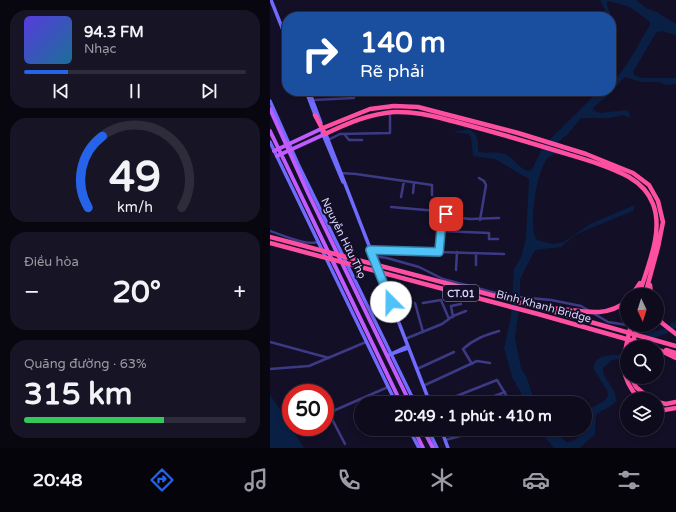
<!DOCTYPE html>
<html lang="vi">
<head>
<meta charset="utf-8">
<style>
  :root { --surface:#0e0b1c; --page:#171425; --text:#f1f3f6; --muted:#9b9ba3; --line:#2e2b3b; --accent:#2563eb }
  body { margin:0; font-family:"Varela Round",sans-serif; background:var(--page); color:var(--text); height:100vh; display:flex; flex-direction:column; font-size:15px; white-space:nowrap }
  * { box-sizing:border-box; margin:0 }
  p { font-size:13px; color:var(--muted) }
  .icon { flex:none; width:22px; height:22px; fill:none; stroke:currentColor; stroke-width:2; stroke-linecap:round; stroke-linejoin:round }
  .map { position:relative; flex:1; overflow:hidden }
  .details { display:flex; flex-direction:column; gap:10px; padding:10px; background:#08060f; width:270px }
  .details>* { flex:none }
  .hud { position:absolute; left:12px; top:12px; width:334px; height:84px; border-radius:16px; box-shadow:0 2px 6px #0003,0 0 0 1px var(--line); background:#1a4fa0; color:#fff; overflow:hidden }
  .needle { width:26px; rotate:176deg }
  .controls { position:absolute; left:350px; top:288px; display:grid; gap:8px }
  .controls a { display:grid; place-items:center; width:44px; height:44px; border-radius:50%; background:var(--surface); box-shadow:0 2px 6px #0003,0 0 0 1px var(--line); font-size:20px }
  .speed { position:absolute; left:12px; top:384px; display:flex; gap:8px; font-size:20px; font-weight:700; text-align:center }
  .speed>* { display:grid; place-content:center; width:52px; height:52px; border-radius:50%; background:var(--surface); box-shadow:0 2px 6px #0003,0 0 0 1px var(--line); line-height:1 }
  .speed .limit { border:6px solid #d22; background:#fff; color:#111 }
  .pin { position:absolute; display:grid; place-items:center; width:34px; height:34px; color:#fff; margin:-17px; border-radius:8px; box-shadow:0 2px 6px #0006 }
  .me { position:absolute; width:44px; margin:-22px; rotate:338deg; stroke-linejoin:round; filter:drop-shadow(0 0 3px #0008) }
  .turn { display:flex; align-items:center; gap:14px; height:84px; padding:0 12px; font-size:18px }
  .turn .icon { width:52px; height:52px; stroke-width:2.5 }
  .turn b { display:block; font-size:28px; line-height:34px }
  .big { font-size:30px; font-weight:700; line-height:1.1 }
  .details .card { flex:1; display:flex; flex-direction:column; justify-content:center; gap:6px; min-width:0; padding:0 14px; border-radius:16px; background:var(--page) }
  .details .dial { align-items:center; gap:0 }
  .dial svg { height:104px; overflow:visible; fill:none; stroke:var(--line); stroke-width:7; stroke-linecap:round; text-anchor:middle }
  .dial text { fill:var(--text); stroke:none }
  .song { display:flex; align-items:center; gap:12px }
  .cover { width:48px; height:48px; border-radius:6px; background:linear-gradient(135deg,hsl(250 70% 55%),hsl(200 70% 35%)) }
  .played { height:4px; border-radius:2px; background:linear-gradient(90deg,var(--accent) 20%,var(--line) 20%) }
  .keys { display:flex; justify-content:space-around; direction:ltr }
  .heat { display:flex; justify-content:space-between; align-items:center; font-size:22px; direction:ltr }
  .charge { height:6px; border-radius:3px; background:linear-gradient(90deg,#34c759 63%,var(--line) 0) }
  .trip { position:absolute; left:84px; top:396px; width:238px; height:40px; border-radius:20px; background:var(--surface); box-shadow:0 2px 6px #0003,0 0 0 1px var(--line); font-weight:700; line-height:40px; text-align:center }
  .dock { display:flex; height:64px; justify-content:space-around; align-items:center; background:#06040b; color:var(--muted) }
  .dock .icon { width:28px; height:28px }
  .dock .current { color:var(--accent) }
  .dock b { font-size:18px; color:var(--text) }
  main { display:flex; flex:1; min-height:0 }
  .map>svg:first-child { display:block }
</style>
</head>
<body>
<main>
<section class="details">
<div class="card">
<div class="song"><i class="cover"></i><div><b>94.3 FM</b><p>Nhạc</p></div></div>
<div class="played"></div>
<div class="keys"><svg class="icon" aria-label="previous" viewBox="0 0 24 24"><path d="M18 5L8 12l10 7zM5 5v14"/></svg><svg class="icon" aria-label="pause" viewBox="0 0 24 24"><path d="M8 5v14M16 5v14"/></svg><svg class="icon" aria-label="next" viewBox="0 0 24 24"><path d="M6 5l10 7-10 7zM19 5v14"/></svg></div>
</div>
<div class="card dial"><svg viewBox="0 0 100 80">
<path d="M14 69A42 42 0 1 1 86 69"/>
<path d="M14 69A42 42 0 0 1 25 14" stroke="#2563eb"/>
<text x="50" y="56" font-size="32" font-weight="700">49</text>
<text x="50" y="72" font-size="11">km/h</text>
</svg></div>
<div class="card"><p>Điều hòa</p>
<div class="heat"><a>−</a><b class="big">20°</b><a>+</a></div>
</div>
<div class="card"><p>Quãng đường · 63%</p><b class="big">315 km</b><div class="charge"></div></div>
</section>
<div class="map">
<svg width="406" height="448" viewBox="0 0 406 448">
  <rect width="100%" height="100%" fill="#130f26"/>
  <path fill="#0a1f44" d="M330,0H366L376,8L387,12L406,24V35L391,31L386,33L363,72L364,75L372,78H406V84L396,85L389,82H371L355,77L337,96L324,107L323,110L330,113L356,110L359,112L360,118L353,115L340,118H311L297,135L282,147L285,149L291,148L303,151C295,152 285,152 279,157C267,166 257,230 267,240L282,244L294,242L320,224L362,206H365L363,211L316,230L304,236L291,247L265,250L250,279V300L245,338L251,368L257,378L265,403H253L251,393L242,377L234,348L241,317L244,269L251,257L256,238L259,179L225,159L203,156L201,137L198,134L183,132L199,129C210,136 208,142 208,152C217,154 226,151 234,154C244,157 248,169 259,171L262,169L274,145L329,91H341V82C357,70 369,42 380,25V22L360,7L339,1H337C336,9 344,15 341,23V17H334L335,10Z
    M406,322V327C396,338 381,334 371,347H363L373,334L398,328L401,323Z
    M357,353V358L342,360L333,368C332,380 346,385 346,401C341,408 332,409 326,415L325,434L310,448H284L268,429H283L296,442C301,442 304,440 309,437C320,430 316,422 317,410L334,401L338,396L337,390L324,370C323,351 345,357 357,353Z
    M0,395L10,409L34,448H0Z"/>
  <g fill="none" stroke-linecap="round" stroke-linejoin="round">
    <path stroke="#3d3a85" stroke-width="2.5" d="M13,57L17,56
      M43,100L84,98
      M75,135L79,140H92
      M58,140L70,134L120,133V116
      M71,173L86,174L162,185V195
      M209,178L214,181L216,185L210,220
      M143,193L144,183
      M131,197L134,181
      M121,207L167,211L183,217L200,219L229,218
      M0,231C12,235 36,246 48,242
      M171,231L219,233V239H228
      M100,250L234,254
      M169,251L171,231L176,214
      M206,253V265
      M103,256L117,258L149,267L173,279L237,296L281,300L311,306L338,322L357,325
      M186,270L187,252
      M145,303L153,332
      M153,303L171,300L179,319
      M183,317L181,306L191,304
      M135,339L172,324L183,316L196,311
      M0,342L59,358
      M202,364L193,349C204,339 215,335 229,331
      M0,369L39,366L96,342
      M147,369L184,352
      M153,386L207,361L220,363
      M183,398L186,403
      M169,403L227,380L241,403
      M206,403L235,392
      M175,440C184,438 198,435 202,429
      M75,444L62,419L63,411L118,387"/>
    <path stroke="#6f6bff" stroke-width="3.5" d="M1,0L17,40
      M36,91L46,117
      M39,91L51,123
      M0,101L28,164L145,403
      M52,132L73,182
      M55,132L160,403
      M0,142L126,403
      M121,354L138,348
      M119,355L138,346
      M139,429L149,448
      M158,429L167,448
      M171,429L178,448"/>
    <path stroke="#c25bff" stroke-width="4" d="M0,109L38,193L140,403
      M0,131L131,403
      M4,151L53,128
      M7,156L55,134
      M144,429L153,448
      M153,429L163,448"/>
    <path stroke="#ff4fa3" stroke-width="4.5" d="M45,115L55,134C78,123 99,114 124,112C146,111 166,117 186,122C216,130 245,138 274,147C302,156 333,163 359,177C369,183 379,193 383,204C394,232 377,267 369,295
      M53,128L100,109L124,106L148,107L248,133L316,154L363,173L379,185L388,201L393,222L388,247L375,295
      M380,285L381,295
      M362,295L370,283
      M387,316L392,323L406,334
      M361,325C354,356 346,373 369,399
      M362,347L367,325
      M387,349L406,358
      M396,350L406,353
      M361,377L366,387L380,399
      M387,402L396,404L406,402
      M387,408L394,410L406,408"/>
    <path stroke="#ff4fa3" stroke-width="4.5" d="M0,237L271,308L406,346
      M0,243L268,314L381,346
      M276,308C304,308 333,321 357,301"/>
  </g>
  <g fill="none" stroke-linecap="round" stroke-linejoin="round">
    <g stroke="#337fa1" stroke-width="10">
      <path id="route" d="M121,302L100,250L169,252L171,230L176,214"/>
    </g>
    <use href="#route" stroke="#4fc3f7" stroke-width="7"/>
  </g>
  <g text-anchor="middle" stroke-width="4" stroke-linejoin="round" paint-order="stroke">
    <rect fill="#130f26" stroke="#9e99be" stroke-width="1" x="173" y="285" width="36" height="16" rx="3"/>
    <g font-size="10" font-weight="bold" fill="#d9d4ff">
      <text x="191" y="297">CT.01</text>
    </g>
    <g font-size="11" fill="#d9d4ff" stroke="#130f26">
      <text transform="translate(74 238) rotate(64)" y="4">Nguyễn Hữu Thọ</text>
      <text transform="translate(274 306) rotate(15)" y="4">Binh Khanh Bridge</text>
    </g>
  </g>
</svg>
<div class="controls">
<a><svg class="needle" viewBox="-14 -14 28 28"><path d="M0-13l5 13h-10z" fill="#e53935"/><path d="M0 13l5-13h-10z" fill="#9b9ba3"/></svg></a>
<a><svg class="icon" aria-label="search" viewBox="0 0 24 24"><circle cx="10" cy="10" r="6"/><path d="M15 15l6 6"/></svg></a>
<a><svg class="icon" aria-label="layers" viewBox="0 0 24 24"><path d="M12 4l9 5-9 5-9-5zM3 14l9 5 9-5"/></svg></a>
</div>
<div class="speed"><div class="limit">50</div></div>
<div class="pin" style="left:176px;top:214px;background:#d93025"><svg class="icon" aria-label="arrive" viewBox="0 0 24 24"><path d="M6 21V4h12l-3 4 3 4H6"/></svg></div>
<svg class="me" style="left:121px;top:302px" viewBox="-20 -20 40 40"><circle r="19" fill="#fff"/><path d="M0-13L10 11 0 6-10 11z" fill="#4fc3f7"/></svg>
<div class="trip">20:49 · 1 phút · 410 m</div>
<div class="hud">
<div class="turn"><svg class="icon" aria-label="right" viewBox="0 0 24 24"><path d="M7 20v-9h11M14 6l5 5-5 5"/></svg><div><b>140 m</b>Rẽ phải</div></div>
</div>
</div>
</main>
<nav class="dock">
<b>20:48</b>
<svg class="icon current" aria-label="directions" viewBox="0 0 24 24"><path d="M12 3l9 9-9 9-9-9zM9 14v-3h6M13 9l2 2-2 2"/></svg>
<svg class="icon" aria-label="music" viewBox="0 0 24 24"><path d="M9 18V5l10-2v13"/><circle cx="6" cy="18" r="3"/><circle cx="16" cy="16" r="3"/></svg>
<svg class="icon" aria-label="phone" viewBox="0 0 24 24"><path d="M5 4h4l2 5-3 2q2 4 5 5l2-3 5 2v4C11 20 4 13 5 4z"/></svg>
<svg class="icon" aria-label="climate" viewBox="0 0 24 24"><path d="M12 3v18M4 7l16 10M4 17L20 7"/></svg>
<svg class="icon" aria-label="car" viewBox="0 0 24 24"><path d="M5 17H2v-5l4-1 3-4h7l3 4 3 1v5h-3M9 17h6M6 11h13"/><circle cx="7" cy="17" r="2"/><circle cx="17" cy="17" r="2"/></svg>
<svg class="icon" aria-label="filters" viewBox="0 0 24 24"><path d="M4 7h16M4 17h16"/><circle cx="9" cy="7" r="2"/><circle cx="15" cy="17" r="2"/></svg>
</nav>
</body>
</html>
